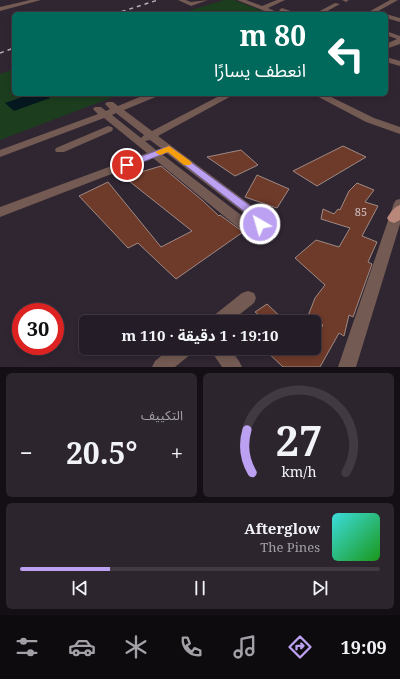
<!DOCTYPE html>
<html lang="ar">
<head>
<meta charset="utf-8">
<style>
  :root { --surface:#241c26; --page:#2c252e; --text:#f1f3f6; --muted:#a3a1a7; --line:#413a43; --accent:#bca0f2 }
  body { margin:0; font-family:"Noto Serif","Noto Sans Arabic",serif; background:var(--page); color:var(--text); direction:rtl; height:100vh; display:flex; flex-direction:column; font-size:15px; white-space:nowrap }
  * { box-sizing:border-box; margin:0 }
  p { font-size:13px; color:var(--muted) }
  .icon { flex:none; width:22px; height:22px; fill:none; stroke:currentColor; stroke-width:2; stroke-linecap:round; stroke-linejoin:round }
  .map { position:relative; height:367px; overflow:hidden; direction:ltr }
  .side { display:flex; flex-direction:column; gap:6px; padding:6px; background:#140f15; flex:1 }
  .side>* { flex:none }
  .top-card { position:absolute; left:12px; top:12px; width:376px; height:84px; border-radius:6px; box-shadow:0 2px 6px #0003,0 0 0 1px var(--line); direction:rtl; background:#00695c; color:#fff; overflow:hidden }
  .speed { position:absolute; left:12px; top:303px; display:flex; gap:8px; font-size:20px; font-weight:700; text-align:center }
  .speed>* { display:grid; place-content:center; width:52px; height:52px; border-radius:50%; background:var(--surface); box-shadow:0 2px 6px #0003,0 0 0 1px var(--line); line-height:1 }
  .speed .limit { border:6px solid #d22; background:#fff; color:#111 }
  .pin { position:absolute; display:grid; place-items:center; width:34px; height:34px; color:#fff; margin:-17px; border:2px solid #fff; border-radius:50%; box-shadow:0 1px 4px #0007 }
  .me { position:absolute; width:44px; margin:-22px; rotate:322deg; stroke-linejoin:round; filter:drop-shadow(0 0 3px #0008) }
  .turn { display:flex; align-items:center; gap:14px; height:84px; padding:0 16px; font-size:18px }
  .turn .icon { width:52px; height:52px; stroke-width:2.5 }
  .turn b { display:block; font-size:28px; line-height:34px }
  .big { font-size:30px; font-weight:700; line-height:1.1 }
  .side .card { flex:1; display:flex; flex-direction:column; justify-content:center; gap:6px; min-width:0; padding:0 14px; border-radius:6px; background:var(--page) }
  .side .dial { align-items:center; gap:0 }
  .dial svg { height:104px; overflow:visible; fill:none; stroke:var(--line); stroke-width:7; stroke-linecap:round; text-anchor:middle }
  .dial text { fill:var(--text); stroke:none }
  .song { display:flex; align-items:center; gap:12px }
  .cover { width:48px; height:48px; border-radius:6px; background:linear-gradient(135deg,hsl(180 70% 55%),hsl(120 70% 35%)) }
  .played { height:4px; border-radius:2px; background:linear-gradient(90deg,var(--accent) 25%,var(--line) 25%) }
  .keys { display:flex; justify-content:space-around; direction:ltr }
  .heat { display:flex; justify-content:space-between; align-items:center; font-size:22px; direction:ltr }
  .side .tiles { flex:1; display:grid; gap:6px; grid-template-columns:1fr 1fr }
  .card:last-child { grid-column:span 2 }
  .trip { position:absolute; left:79px; top:315px; width:242px; height:40px; border-radius:6px; background:var(--surface); box-shadow:0 2px 6px #0003,0 0 0 1px var(--line); font-weight:700; line-height:40px; text-align:center; direction:rtl }
  .tab-bar { display:flex; height:64px; justify-content:space-around; align-items:center; background:#0e0b0f; color:var(--muted) }
  .tab-bar .icon { width:28px; height:28px }
  .tab-bar .selected { color:var(--accent) }
  .tab-bar b { font-size:18px; color:var(--text) }
  .map>svg:first-child { display:block }
</style>
</head>
<body>
<div class="map">
<svg width="400" height="367" viewBox="0 0 400 367">
  <rect width="100%" height="100%" fill="#302632"/>
  <path fill="#1c3d1e" d="M224,0H234L270,14H178Z
    M14,69V94H121L0,140V74Z"/>
  <path fill="#051820" d="M31,94H45L50,98L14,111L5,103Z"/>
  <path fill="#6e3a2a" stroke="#9f8a84" d="M343,146L366,157L317,186L293,171Z
    M241,150L258,165L235,176L207,157Z
    M161,166L202,200L219,216L220,215L243,232L176,279L138,243L128,248L79,196L108,182L161,247L192,231L124,177Z
    M257,175L289,189L277,208L245,197Z
    M357,183L374,190L365,202L378,206L362,236L377,242L368,262L372,264L353,317L349,315L344,336L339,333L320,367H283L263,348H314V339L323,325L308,316L315,298L325,285L295,258L316,240L339,247L350,228L321,219L323,209L334,214L338,209L340,210L349,191Z
    M267,304L286,322H268L255,312Z"/>
  <g fill="none" stroke-linecap="round" stroke-linejoin="round">
    <path fill="#735a53" fill-rule="evenodd" d="M30,0H41L0,11V7Z
      M178,0H186L191,2L208,0L191,6Z
      M237,0H246L262,6L277,0H285L268,8L281,14H272Z
      M342,0H349L346,2Z
      M390,0H398L373,14H365Z
      M335,3L340,4L322,14H314Z
      M282,8L296,13L297,14C291,14 284,14 279,10Z
      M386,14L400,18V22L386,18Z
      M386,31L400,36V44L386,49V44L397,39L386,35Z
      M386,57L400,61V66L386,62Z
      M147,94H160L158,96L124,110L152,131L223,94H235L158,136L263,214L268,220L265,227L253,232L241,230L153,158L0,217V207L147,153L104,118L0,157V150L98,114L93,109L95,107H101L106,111L110,109L105,104L107,102H113L118,106ZM116,113L144,135L141,138L112,115ZM150,140L162,149L156,150L145,141ZM165,152L253,220L254,221L250,222L163,155Z
      M313,94H325L374,118L400,127V134L366,122Z
      M108,126L112,127L113,129L112,131L64,152H56L55,150L56,148Z
      M400,199V224L356,367H338L394,203L396,200Z
      M248,291L254,293L256,298L254,303L230,322H210L212,317L242,293Z
      M171,348H194L191,354L175,367H152L155,361Z
      M209,348H229L239,361L242,367H222Z"/>
    <path fill="#ba887a" fill-rule="evenodd" d="M400,205V220L394,223L389,221L387,218C391,212 394,207 400,205Z"/>
    <path stroke="#b5aeb7" stroke-width="1.5" stroke-dasharray="4 4" stroke-linecap="butt" d="M114,14L158,0
      M0,53L14,48"/>
  </g>
  <path fill="#bca0f2" stroke="#7a689d" d="M169,146L261,214L266,220L264,227H257L254,219L168,152L130,167H127L122,165L124,163Z"/>
  <path fill="#f59e0b" d="M169,146L190,161L192,163L190,165H184L168,152L160,155L155,152Z"/>
  <g text-anchor="middle" stroke-width="4" stroke-linejoin="round" paint-order="stroke">
    <g font-size="11" fill="#d1c0c2">
      <text x="361" y="216">85</text>
    </g>
  </g>
</svg>
<div class="speed"><div class="limit">30</div></div>
<div class="pin" style="left:127px;top:165px;background:#d93025"><svg class="icon" aria-label="arrive" viewBox="0 0 24 24"><path d="M6 21V4h12l-3 4 3 4H6"/></svg></div>
<svg class="me" style="left:260px;top:224px" viewBox="-20 -20 40 40"><circle r="17" fill="#bca0f2" stroke="#fff" stroke-width="3"/><path d="M0-11L8 9 0 5-8 9z" fill="#fff"/></svg>
<div class="trip">19:10 · 1 دقيقة · 110 m</div>
<div class="top-card">
<div class="turn"><svg class="icon" aria-label="left" viewBox="0 0 24 24"><path d="M17 20v-9H6M10 6l-5 5 5 5"/></svg><div><b>80 m</b>انعطف يسارًا</div></div>
</div>
</div>
<section class="side">
<div class="tiles">
<div class="card dial"><svg viewBox="0 0 100 80">
<path d="M14 69A42 42 0 1 1 86 69"/>
<path d="M14 69A42 42 0 0 1 10 36" stroke="#bca0f2"/>
<text x="50" y="56" font-size="32" font-weight="700">27</text>
<text x="50" y="72" font-size="11">km/h</text>
</svg></div>
<div class="card"><p>التكييف</p>
<div class="heat"><a>−</a><b class="big">20.5°</b><a>+</a></div>
</div>
<div class="card">
<div class="song"><i class="cover"></i><div><b>Afterglow</b><p>The Pines</p></div></div>
<div class="played"></div>
<div class="keys"><svg class="icon" aria-label="previous" viewBox="0 0 24 24"><path d="M18 5L8 12l10 7zM5 5v14"/></svg><svg class="icon" aria-label="pause" viewBox="0 0 24 24"><path d="M8 5v14M16 5v14"/></svg><svg class="icon" aria-label="next" viewBox="0 0 24 24"><path d="M6 5l10 7-10 7zM19 5v14"/></svg></div>
</div>
</div>
</section>
<nav class="tab-bar">
<b>19:09</b>
<svg class="icon selected" aria-label="directions" viewBox="0 0 24 24"><path d="M12 3l9 9-9 9-9-9zM9 14v-3h6M13 9l2 2-2 2"/></svg>
<svg class="icon" aria-label="music" viewBox="0 0 24 24"><path d="M9 18V5l10-2v13"/><circle cx="6" cy="18" r="3"/><circle cx="16" cy="16" r="3"/></svg>
<svg class="icon" aria-label="phone" viewBox="0 0 24 24"><path d="M5 4h4l2 5-3 2q2 4 5 5l2-3 5 2v4C11 20 4 13 5 4z"/></svg>
<svg class="icon" aria-label="climate" viewBox="0 0 24 24"><path d="M12 3v18M4 7l16 10M4 17L20 7"/></svg>
<svg class="icon" aria-label="car" viewBox="0 0 24 24"><path d="M5 17H2v-5l4-1 3-4h7l3 4 3 1v5h-3M9 17h6M6 11h13"/><circle cx="7" cy="17" r="2"/><circle cx="17" cy="17" r="2"/></svg>
<svg class="icon" aria-label="filters" viewBox="0 0 24 24"><path d="M4 7h16M4 17h16"/><circle cx="9" cy="7" r="2"/><circle cx="15" cy="17" r="2"/></svg>
</nav>
</body>
</html>
